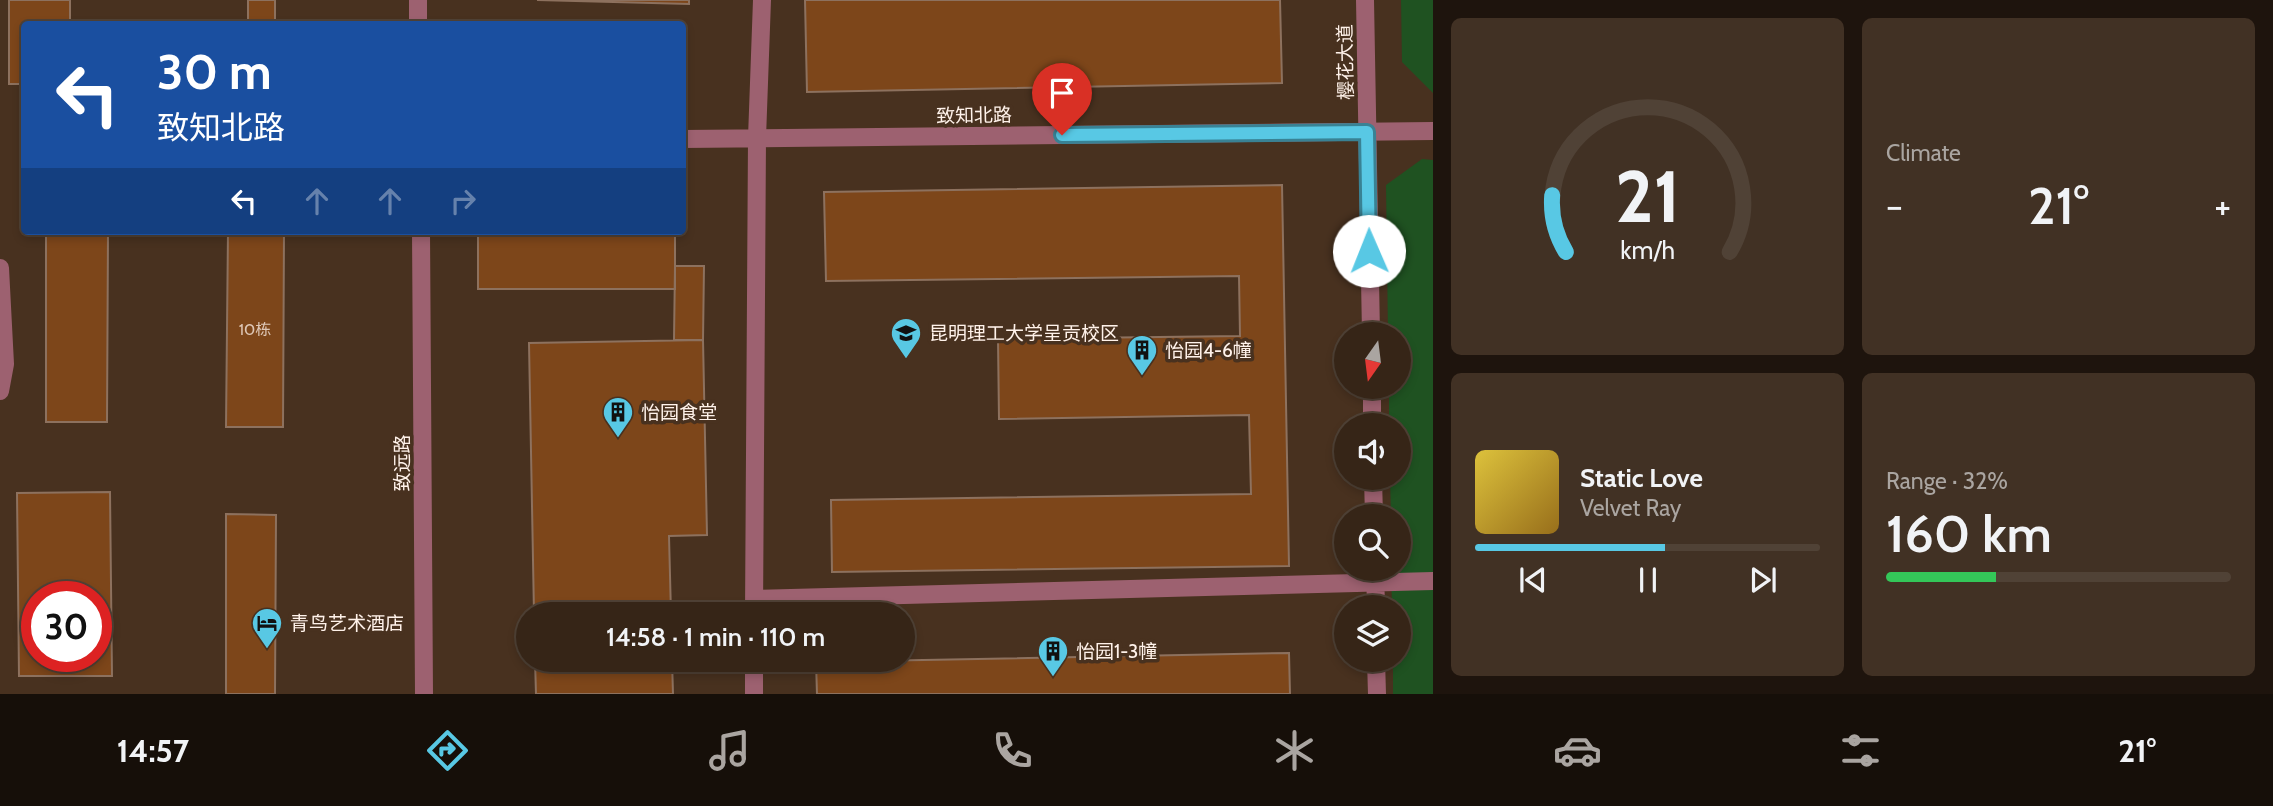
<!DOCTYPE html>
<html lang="en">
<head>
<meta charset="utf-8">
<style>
  :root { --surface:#362517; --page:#413124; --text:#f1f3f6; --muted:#aaa5a1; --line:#504236; --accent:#58c8e4 }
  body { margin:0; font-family:Cabin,"Noto Sans SC",sans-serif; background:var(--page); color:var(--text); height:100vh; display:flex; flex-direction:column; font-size:26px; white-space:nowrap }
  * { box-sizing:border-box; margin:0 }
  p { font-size:23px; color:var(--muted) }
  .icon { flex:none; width:38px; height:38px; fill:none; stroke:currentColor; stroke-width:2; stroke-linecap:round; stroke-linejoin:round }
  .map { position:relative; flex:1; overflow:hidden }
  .panel { display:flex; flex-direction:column; gap:18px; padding:18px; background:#1e140d; width:840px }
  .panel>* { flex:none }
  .banner { position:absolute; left:21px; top:21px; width:665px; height:214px; border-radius:7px; box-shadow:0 4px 10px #0003,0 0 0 2px var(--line); background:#1a4fa0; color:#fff; overflow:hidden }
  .needle { width:46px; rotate:194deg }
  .fabs { position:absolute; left:1334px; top:322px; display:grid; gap:14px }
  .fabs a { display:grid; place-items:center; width:77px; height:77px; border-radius:50%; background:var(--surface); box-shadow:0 4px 10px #0003,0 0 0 2px var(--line); font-size:35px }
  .speed { position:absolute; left:21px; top:581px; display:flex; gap:14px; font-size:35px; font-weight:700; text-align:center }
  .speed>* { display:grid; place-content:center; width:91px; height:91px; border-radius:50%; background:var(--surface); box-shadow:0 4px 10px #0003,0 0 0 2px var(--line); line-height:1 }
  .speed .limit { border:10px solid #d22; background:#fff; color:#111 }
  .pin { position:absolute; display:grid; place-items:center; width:60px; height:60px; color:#fff; margin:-72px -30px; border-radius:50% 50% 50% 0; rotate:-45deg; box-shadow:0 0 7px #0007 }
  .pin .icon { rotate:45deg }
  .me { position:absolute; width:77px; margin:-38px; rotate:359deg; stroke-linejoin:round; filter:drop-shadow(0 0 5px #0008) }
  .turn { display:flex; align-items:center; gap:24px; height:147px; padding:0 21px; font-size:32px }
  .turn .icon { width:91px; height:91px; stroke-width:2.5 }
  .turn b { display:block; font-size:49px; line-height:60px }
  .lanes { display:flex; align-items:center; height:66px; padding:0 21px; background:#0003; justify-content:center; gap:35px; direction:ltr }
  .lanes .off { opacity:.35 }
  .big { font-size:52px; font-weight:600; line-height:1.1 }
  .panel .tile { flex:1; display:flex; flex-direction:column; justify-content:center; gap:10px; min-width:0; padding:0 24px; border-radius:10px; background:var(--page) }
  .panel .dial { align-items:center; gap:0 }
  .dial svg { height:182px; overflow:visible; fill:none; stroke:var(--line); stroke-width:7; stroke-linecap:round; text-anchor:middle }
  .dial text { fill:var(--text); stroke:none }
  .song { display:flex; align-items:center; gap:21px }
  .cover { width:84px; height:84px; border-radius:10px; background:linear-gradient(135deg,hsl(50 70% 55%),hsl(40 70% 35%)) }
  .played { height:7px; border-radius:4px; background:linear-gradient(90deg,var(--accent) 55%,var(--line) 55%) }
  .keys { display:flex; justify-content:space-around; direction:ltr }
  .heat { display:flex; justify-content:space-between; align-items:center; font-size:38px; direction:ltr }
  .charge { height:10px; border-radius:5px; background:linear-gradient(90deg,#34c759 32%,var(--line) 0) }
  .panel .tiles { flex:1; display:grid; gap:18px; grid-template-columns:repeat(2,1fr) }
  .trip { position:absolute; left:516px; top:602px; width:399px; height:70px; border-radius:35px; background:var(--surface); box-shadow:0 4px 10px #0003,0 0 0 2px var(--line); font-weight:600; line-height:70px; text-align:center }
  .menu { display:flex; height:112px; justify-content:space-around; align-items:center; background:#160f09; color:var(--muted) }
  .menu .icon { width:49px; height:49px }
  .menu .current { color:var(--accent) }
  .menu b { font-size:32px; color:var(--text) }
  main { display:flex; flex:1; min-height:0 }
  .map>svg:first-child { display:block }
</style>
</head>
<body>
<main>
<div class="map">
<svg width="1433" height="694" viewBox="0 0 1433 694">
  <rect width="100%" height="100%" fill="#48311f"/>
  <path fill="#1f5221" d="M1401,0H1433V93L1402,62Z
    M1422,159L1433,160V694H1393V660H1398V607H1392L1391,569H1398V516H1391L1390,478H1398V425H1389V387H1398V334H1388L1386,185Z"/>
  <path fill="#7d461a" stroke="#8d715e" stroke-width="2" fill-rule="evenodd" d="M9,0H70V24H24V84H9Z
    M248,0H275V24H248Z
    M537,0H689V4Z
    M805,0H1280L1282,83L807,92Z
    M1282,185L1289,566L832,572L831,500L1251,494L1249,415L999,419L998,339L1240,336L1239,276L826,281L824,192Z
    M46,231H108L107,422H46Z
    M228,231H284L283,427H226Z
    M478,231H675V289H478Z
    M675,266H704L703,340H674Z
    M703,340L707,535L669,536L671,614H534L529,343Z
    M110,492L112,676H19L17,493ZM37,597H96V656H37Z
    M226,514L276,515L275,694H226Z
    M1289,653L1290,694H817L816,662Z
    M535,660H672L673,694H536Z"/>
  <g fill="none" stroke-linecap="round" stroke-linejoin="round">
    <path stroke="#9d6170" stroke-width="18" d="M418,0V24
      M1365,0L1371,334
      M682,139L1433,131
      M421,231L424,694
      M0,268L5,364L0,391
      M1372,387V425
      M1373,478L1374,516
      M1375,569L1376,607
      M755,599L1433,581
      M754,614L757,138L762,0
      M1376,660L1377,694
      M754,694V660"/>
  </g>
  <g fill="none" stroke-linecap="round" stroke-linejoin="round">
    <g stroke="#398294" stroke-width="18">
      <path id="route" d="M1062,135L1367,132L1369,251"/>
    </g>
    <use href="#route" stroke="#58c8e4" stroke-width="12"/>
  </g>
  <defs>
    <g id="university-pin" transform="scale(1.575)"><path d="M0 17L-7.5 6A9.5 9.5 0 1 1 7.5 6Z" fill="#58c8e4" stroke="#48311f"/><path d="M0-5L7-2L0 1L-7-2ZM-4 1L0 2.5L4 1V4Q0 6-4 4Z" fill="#111"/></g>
    <g id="building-pin" transform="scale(1.575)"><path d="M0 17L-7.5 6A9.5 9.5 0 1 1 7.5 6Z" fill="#58c8e4" stroke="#48311f"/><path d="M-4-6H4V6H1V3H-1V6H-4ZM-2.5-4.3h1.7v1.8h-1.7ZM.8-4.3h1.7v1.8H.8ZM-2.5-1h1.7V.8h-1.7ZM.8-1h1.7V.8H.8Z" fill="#111"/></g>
    <g id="hotel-pin" transform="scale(1.575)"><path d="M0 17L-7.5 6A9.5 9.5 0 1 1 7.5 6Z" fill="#58c8e4" stroke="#48311f"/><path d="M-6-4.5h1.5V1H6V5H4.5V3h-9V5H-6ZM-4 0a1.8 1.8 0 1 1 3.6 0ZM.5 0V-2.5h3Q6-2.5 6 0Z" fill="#111"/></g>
  </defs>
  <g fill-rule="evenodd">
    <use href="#university-pin" x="906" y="333"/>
    <use href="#building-pin" x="1142" y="350"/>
    <use href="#building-pin" x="618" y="412"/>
    <use href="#hotel-pin" x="267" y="623"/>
    <use href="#building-pin" x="1053" y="651"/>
  </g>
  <g text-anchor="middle" stroke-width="7" stroke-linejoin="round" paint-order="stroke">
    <g font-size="16" fill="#dec7b6">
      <text x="255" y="335">10栋</text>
    </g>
    <g font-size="19" fill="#fff2ea" stroke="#48311f">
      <text transform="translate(1345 62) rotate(-91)" y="7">樱花大道</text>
      <text transform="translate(974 115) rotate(-1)" y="7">致知北路</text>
      <text transform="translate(402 463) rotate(-90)" y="7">致远路</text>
    </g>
    <g font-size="19" fill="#fff2ea" stroke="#48311f" text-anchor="start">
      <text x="929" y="340">昆明理工大学呈贡校区</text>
      <text x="1165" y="357">怡园4-6幢</text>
      <text x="641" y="419">怡园食堂</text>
      <text x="290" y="630">青鸟艺术酒店</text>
      <text x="1076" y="658">怡园1-3幢</text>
    </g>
  </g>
</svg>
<div class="fabs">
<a><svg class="needle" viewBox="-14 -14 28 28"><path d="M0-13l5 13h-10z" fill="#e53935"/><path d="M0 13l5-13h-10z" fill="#aaa5a1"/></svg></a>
<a><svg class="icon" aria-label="sound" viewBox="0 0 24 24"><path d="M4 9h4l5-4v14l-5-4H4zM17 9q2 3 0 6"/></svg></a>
<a><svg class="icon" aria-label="search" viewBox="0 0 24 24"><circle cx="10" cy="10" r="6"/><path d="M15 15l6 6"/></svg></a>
<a><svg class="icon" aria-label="layers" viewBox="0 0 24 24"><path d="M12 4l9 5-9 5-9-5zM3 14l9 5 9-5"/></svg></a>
</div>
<div class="speed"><div class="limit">30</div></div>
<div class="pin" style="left:1062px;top:135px;background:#d93025"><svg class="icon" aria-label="arrive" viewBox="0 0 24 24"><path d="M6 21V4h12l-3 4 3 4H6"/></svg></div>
<svg class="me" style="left:1369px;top:251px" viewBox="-20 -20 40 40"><circle r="19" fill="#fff"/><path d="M0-13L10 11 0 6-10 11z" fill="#58c8e4"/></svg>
<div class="trip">14:58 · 1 min · 110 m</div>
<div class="banner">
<div class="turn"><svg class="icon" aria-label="left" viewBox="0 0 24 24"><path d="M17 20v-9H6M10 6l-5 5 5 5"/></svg><div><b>30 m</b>致知北路</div></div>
<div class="lanes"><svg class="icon" aria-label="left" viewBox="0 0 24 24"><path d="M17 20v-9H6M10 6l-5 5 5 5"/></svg><svg class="icon off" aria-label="ahead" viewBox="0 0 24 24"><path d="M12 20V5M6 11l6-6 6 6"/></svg><svg class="icon off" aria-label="ahead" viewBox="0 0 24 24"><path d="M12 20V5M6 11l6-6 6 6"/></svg><svg class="icon off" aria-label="right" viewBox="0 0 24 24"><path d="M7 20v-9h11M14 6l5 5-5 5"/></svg></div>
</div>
</div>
<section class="panel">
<div class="tiles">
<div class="tile dial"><svg viewBox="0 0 100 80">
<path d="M14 69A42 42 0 1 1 86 69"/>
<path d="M14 69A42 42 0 0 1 8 44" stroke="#58c8e4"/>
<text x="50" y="56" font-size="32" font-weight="700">21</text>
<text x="50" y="72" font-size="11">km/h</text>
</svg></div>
<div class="tile"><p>Climate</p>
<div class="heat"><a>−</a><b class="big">21°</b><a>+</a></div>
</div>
<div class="tile">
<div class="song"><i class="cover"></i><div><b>Static Love</b><p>Velvet Ray</p></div></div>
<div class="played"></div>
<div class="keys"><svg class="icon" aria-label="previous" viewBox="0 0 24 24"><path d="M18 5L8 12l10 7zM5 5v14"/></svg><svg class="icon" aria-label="pause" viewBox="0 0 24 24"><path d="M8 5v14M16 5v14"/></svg><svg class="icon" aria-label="next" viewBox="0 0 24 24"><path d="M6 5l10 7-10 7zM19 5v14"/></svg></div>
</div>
<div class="tile"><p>Range · 32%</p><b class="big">160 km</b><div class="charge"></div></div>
</div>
</section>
</main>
<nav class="menu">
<b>14:57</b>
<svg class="icon current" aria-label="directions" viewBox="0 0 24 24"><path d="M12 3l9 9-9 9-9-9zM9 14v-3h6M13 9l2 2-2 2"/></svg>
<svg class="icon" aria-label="music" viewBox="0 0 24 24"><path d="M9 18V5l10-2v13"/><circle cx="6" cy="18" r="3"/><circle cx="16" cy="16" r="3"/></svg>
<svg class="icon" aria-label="phone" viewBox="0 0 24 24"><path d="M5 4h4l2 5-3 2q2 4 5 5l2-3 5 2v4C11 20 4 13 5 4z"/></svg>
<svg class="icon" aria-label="climate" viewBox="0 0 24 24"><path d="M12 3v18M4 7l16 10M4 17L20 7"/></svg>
<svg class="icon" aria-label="car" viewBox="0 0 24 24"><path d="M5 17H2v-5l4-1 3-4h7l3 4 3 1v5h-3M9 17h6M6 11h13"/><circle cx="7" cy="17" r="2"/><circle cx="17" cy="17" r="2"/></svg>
<svg class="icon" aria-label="filters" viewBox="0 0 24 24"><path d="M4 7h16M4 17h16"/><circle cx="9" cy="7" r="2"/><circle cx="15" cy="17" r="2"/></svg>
<b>21°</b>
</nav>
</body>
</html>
